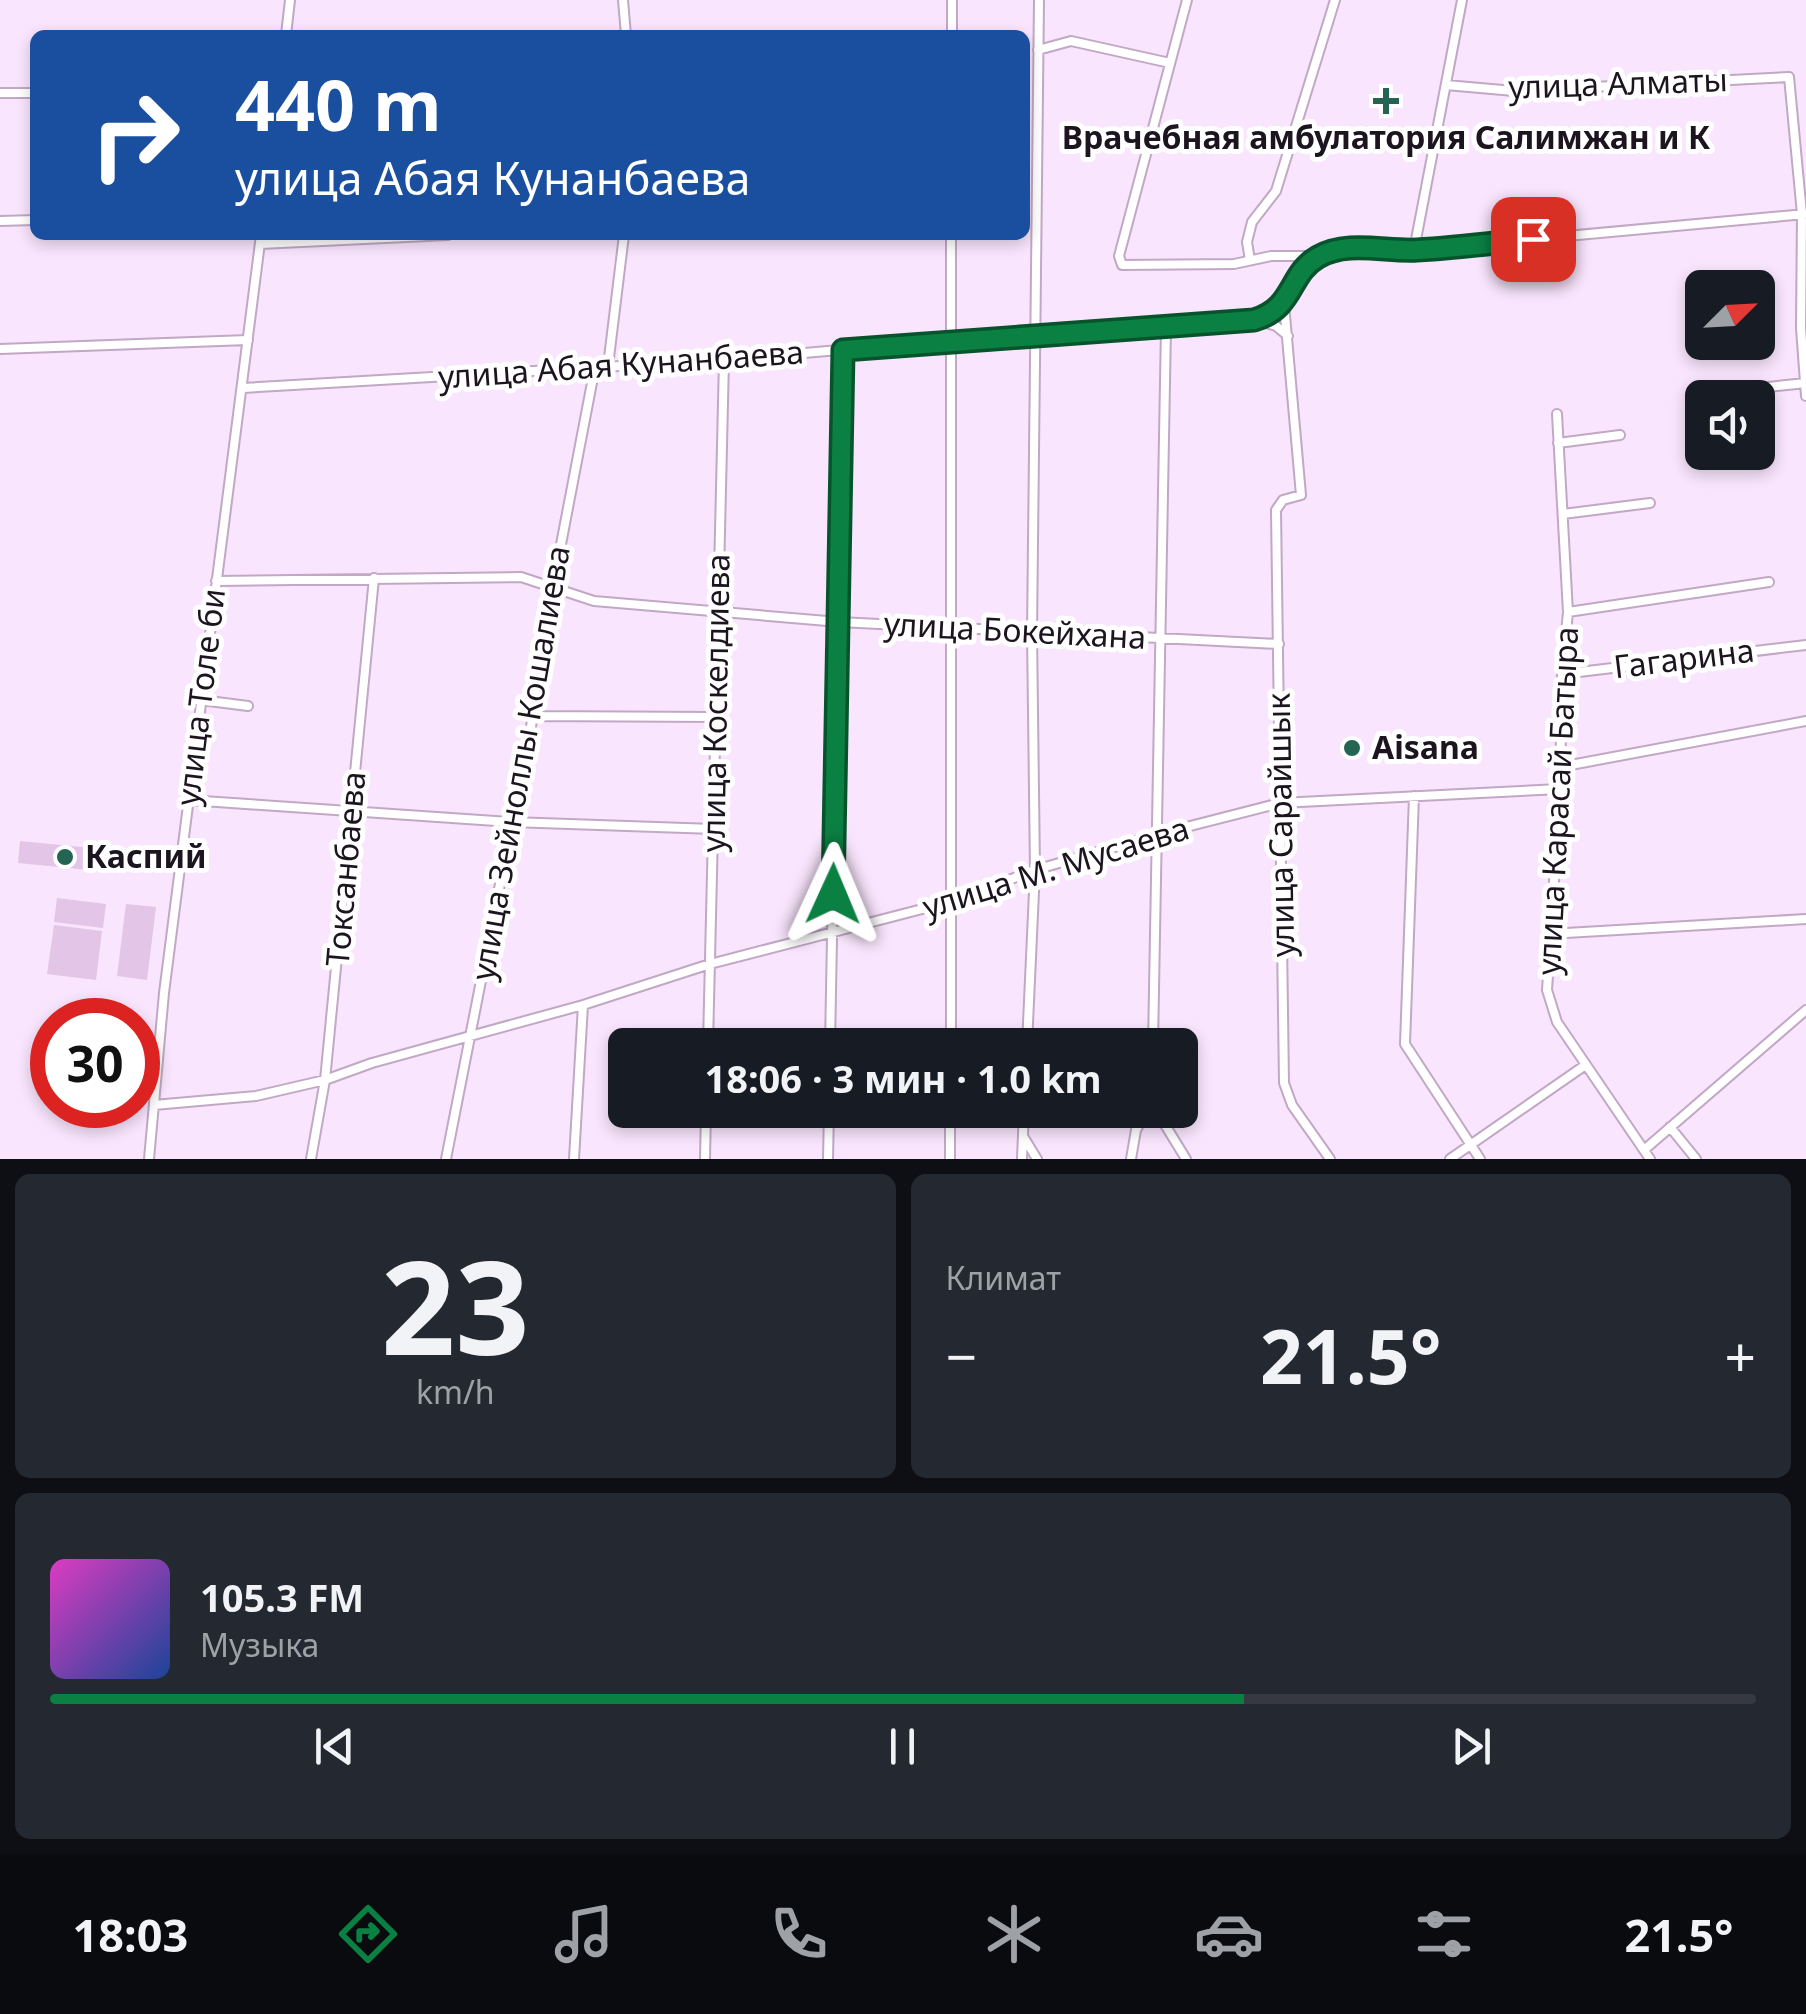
<!DOCTYPE html>
<html lang="ru">
<head>
<meta charset="utf-8">
<style>
  :root { --surface:#171b24; --page:#242831; --text:#f1f3f6; --muted:#9ea1a6; --line:#363941; --accent:#0b8043 }
  body { margin:0; font-family:"Noto Sans",sans-serif; background:var(--page); color:var(--text); height:100vh; display:flex; flex-direction:column; font-size:38px; white-space:nowrap }
  * { box-sizing:border-box; margin:0 }
  p { font-size:32px; color:var(--muted) }
  .icon { flex:none; width:55px; height:55px; fill:none; stroke:currentColor; stroke-width:2; stroke-linecap:round; stroke-linejoin:round }
  .map { position:relative; height:1159px; overflow:hidden }
  .details { display:flex; flex-direction:column; gap:15px; padding:15px; background:#0d0f14; flex:1 }
  .details>* { flex:none }
  .top-card { position:absolute; left:30px; top:30px; width:1000px; height:210px; border-radius:15px; box-shadow:0 5px 15px #0003; background:#1a4fa0; color:#fff; overflow:hidden }
  .needle { width:65px; rotate:66deg }
  .controls { position:absolute; left:1685px; top:270px; display:grid; gap:20px }
  .controls a { display:grid; place-items:center; width:90px; height:90px; border-radius:15px; background:var(--surface); box-shadow:0 5px 15px #0003; font-size:50px }
  .speed { position:absolute; left:30px; top:998px; display:flex; gap:20px; font-size:50px; font-weight:700; text-align:center }
  .speed>* { display:grid; place-content:center; width:130px; height:130px; border-radius:50%; background:var(--surface); box-shadow:0 5px 15px #0003; line-height:1 }
  .speed .limit { border:15px solid #d22; background:#fff; color:#111 }
  .pin { position:absolute; display:grid; place-items:center; width:85px; height:85px; color:#fff; margin:-42px; border-radius:20px; box-shadow:0 5px 15px #0006 }
  .me { position:absolute; width:110px; margin:-55px; rotate:1deg; stroke-linejoin:round; filter:drop-shadow(0 0 8px #0008) }
  .turn { display:flex; align-items:center; gap:35px; height:210px; padding:0 40px; font-size:45px }
  .turn .icon { width:130px; height:130px; stroke-width:2.5 }
  .turn b { display:block; font-size:70px; line-height:85px }
  .big { font-size:75px; font-weight:700; line-height:1.1 }
  .details .card { flex:1; display:flex; flex-direction:column; justify-content:center; gap:15px; min-width:0; padding:0 35px; border-radius:15px; background:var(--page) }
  .details .dial { align-items:center; gap:0 }
  .dial b { font-size:130px; line-height:1 }
  .song { display:flex; align-items:center; gap:30px }
  .cover { width:120px; height:120px; border-radius:15px; background:linear-gradient(135deg,hsl(310 70% 55%),hsl(220 70% 35%)) }
  .played { height:10px; border-radius:5px; background:linear-gradient(90deg,var(--accent) 70%,var(--line) 70%) }
  .keys { display:flex; justify-content:space-around; direction:ltr }
  .heat { display:flex; justify-content:space-between; align-items:center; font-size:55px; direction:ltr }
  .details .tiles { flex:1; display:grid; gap:15px; grid-template-columns:1fr 1fr }
  .card:last-child { grid-column:span 2 }
  .trip { position:absolute; left:608px; top:1028px; width:590px; height:100px; border-radius:15px; background:var(--surface); box-shadow:0 5px 15px #0003; font-weight:700; line-height:100px; text-align:center }
  .dock { display:flex; height:160px; justify-content:space-around; align-items:center; background:#090b0e; color:var(--muted) }
  .dock .icon { width:70px; height:70px }
  .dock .current { color:var(--accent) }
  .dock b { font-size:45px; color:var(--text) }
  .map>svg:first-child { display:block }
</style>
</head>
<body>
<div class="map">
<svg width="1806" height="1159" viewBox="0 0 1806 1159">
  <rect width="100%" height="100%" fill="#f9e5fd"/>
  <path fill="#e2c5e7" d="M20,841L112,850L110,872L18,863Z
    M57,898L106,904L103,928L54,922Z
    M126,904L156,907L147,980L117,976Z
    M54,925L102,931L96,980L47,974Z"/>
  <g fill="none" stroke-linecap="round" stroke-linejoin="round">
    <g stroke="#c1a8c5" stroke-width="12">
      <path id="minor" d="M623,0L626,35
        M1187,0L1119,256L1122,265L1234,264L1271,256H1318
        M286,35L290,0
        M952,35V0
        M1038,50L1071,41L1170,63
        M1446,85L1514,91L1789,77L1802,214L1801,328L1806,396
        M0,93H35
        M0,221L35,220
        M260,244L448,235
        M1414,250L1462,0
        M1250,260L1247,242L1252,222L1276,191L1335,0
        M1284,304L1301,495L1283,500L1276,510L1284,1083L1292,1105L1330,1159
        M1258,320L1276,326L1288,336
        M0,349L248,340
        M608,366L624,235
        M243,388L724,360L952,340L1254,320C1298,307 1288,271 1320,256C1347,242 1385,249 1414,250L1806,214
        M1728,391L1806,383
        M1557,414L1568,612L1562,674L1560,789L1547,990L1557,1022L1650,1159
        M1558,443L1620,435
        M1563,514L1650,503
        M216,581L521,577L594,601L839,622L1279,644
        M1568,612L1769,582
        M1562,674L1806,645
        M201,700L248,706
        M533,716L716,717
        M1560,767L1806,721
        M1414,796L1405,1044L1480,1159
        M188,800L511,822L714,829
        M1549,934L1806,919
        M708,1045L724,360
        M830,1045L843,350
        M951,1045V235
        M1027,1045L1035,870L1032,633L1039,0
        M1153,1045L1166,327
        M154,1105L256,1096L325,1080L372,1063L583,1005L710,964L953,901L1035,870L1159,834L1280,803L1560,789
        M1156,1110L1186,1159
        M1670,1127L1696,1159
        M1023,1136L1037,1159
        M1644,1150L1806,1010
        M149,1159L164,993L261,235
        M311,1159L325,1080L374,578
        M446,1159L533,716L553,586L595,367
        M574,1159L583,1005
        M705,1159L706,1110
        M828,1159L829,1110
        M950,1159V1110
        M1022,1159L1024,1110
        M1131,1159L1136,1130L1147,1110
        M1450,1159L1584,1066"/>
    </g>
    <use href="#minor" stroke="#fff" stroke-width="8"/>
  </g>
  <g fill="none" stroke-linecap="round" stroke-linejoin="round">
    <g stroke="#07532c" stroke-width="25">
      <path id="route" d="M833,894L843,350L1254,320C1295,308 1288,274 1318,257C1347,240 1386,252 1417,250C1456,248 1494,243 1533,239"/>
    </g>
    <use href="#route" stroke="#0b8043" stroke-width="18"/>
  </g>
  <g fill="#246452" stroke="#fff" stroke-width="4">
    <path d="M1381 86h10v10h10v10h-10v10h-10v-10h-10v-10h10z"/>
    <circle cx="1352" cy="748" r="10"/>
    <circle cx="65" cy="857" r="10"/>
  </g>
  <g text-anchor="middle" stroke-width="10" stroke-linejoin="round" paint-order="stroke">
    <g font-size="32" fill="#1c141e" stroke="#fff">
      <text transform="translate(1618 84) rotate(-2)" y="11">улица Алматы</text>
      <text transform="translate(621 365) rotate(-4)" y="11">улица Абая Кунанбаева</text>
      <text transform="translate(1015 631) rotate(3)" y="11">улица Бокейхана</text>
      <text transform="translate(1684 659) rotate(-7)" y="11">Гагарина</text>
      <text transform="translate(201 697) rotate(-83)" y="11">улица Толе би</text>
      <text transform="translate(716 703) rotate(-89)" y="11">улица Коскелдиева</text>
      <text transform="translate(521 763) rotate(-80)" y="11">улица Зейноллы Кошалиева</text>
      <text transform="translate(1558 801) rotate(-87)" y="11">улица Карасай Батыра</text>
      <text transform="translate(1281 825) rotate(-91)" y="11">улица Сарайшык</text>
      <text transform="translate(1056 868) rotate(-17)" y="11">улица М. Мусаева</text>
      <text transform="translate(346 869) rotate(-85)" y="11">Токсанбаева</text>
    </g>
    <g font-size="32" font-weight="bold" fill="#1c141e" stroke="#fff" text-anchor="start">
      <text x="1386" y="149" text-anchor="middle">Врачебная амбулатория Салимжан и К</text>
      <text x="1372" y="759">Aisana</text>
      <text x="85" y="868">Каспий</text>
    </g>
  </g>
</svg>
<div class="controls">
<a><svg class="needle" viewBox="-14 -14 28 28"><path d="M0-13l5 13h-10z" fill="#e53935"/><path d="M0 13l5-13h-10z" fill="#9ea1a6"/></svg></a>
<a><svg class="icon" aria-label="sound" viewBox="0 0 24 24"><path d="M4 9h4l5-4v14l-5-4H4zM17 9q2 3 0 6"/></svg></a>
</div>
<div class="speed"><div class="limit">30</div></div>
<div class="pin" style="left:1533px;top:239px;background:#d93025"><svg class="icon" aria-label="arrive" viewBox="0 0 24 24"><path d="M6 21V4h12l-3 4 3 4H6"/></svg></div>
<svg class="me" style="left:833px;top:894px" viewBox="-20 -20 40 40"><path d="M0-17L14 15 0 8-14 15z" fill="#0b8043" stroke="#fff" stroke-width="4"/></svg>
<div class="trip">18:06 · 3 мин · 1.0 km</div>
<div class="top-card">
<div class="turn"><svg class="icon" aria-label="right" viewBox="0 0 24 24"><path d="M7 20v-9h11M14 6l5 5-5 5"/></svg><div><b>440 m</b>улица Абая Кунанбаева</div></div>
</div>
</div>
<section class="details">
<div class="tiles">
<div class="card dial"><b>23</b><p>km/h</p></div>
<div class="card"><p>Климат</p>
<div class="heat"><a>−</a><b class="big">21.5°</b><a>+</a></div>
</div>
<div class="card">
<div class="song"><i class="cover"></i><div><b>105.3 FM</b><p>Музыка</p></div></div>
<div class="played"></div>
<div class="keys"><svg class="icon" aria-label="previous" viewBox="0 0 24 24"><path d="M18 5L8 12l10 7zM5 5v14"/></svg><svg class="icon" aria-label="pause" viewBox="0 0 24 24"><path d="M8 5v14M16 5v14"/></svg><svg class="icon" aria-label="next" viewBox="0 0 24 24"><path d="M6 5l10 7-10 7zM19 5v14"/></svg></div>
</div>
</div>
</section>
<nav class="dock">
<b>18:03</b>
<svg class="icon current" aria-label="directions" viewBox="0 0 24 24"><path d="M12 3l9 9-9 9-9-9zM9 14v-3h6M13 9l2 2-2 2"/></svg>
<svg class="icon" aria-label="music" viewBox="0 0 24 24"><path d="M9 18V5l10-2v13"/><circle cx="6" cy="18" r="3"/><circle cx="16" cy="16" r="3"/></svg>
<svg class="icon" aria-label="phone" viewBox="0 0 24 24"><path d="M5 4h4l2 5-3 2q2 4 5 5l2-3 5 2v4C11 20 4 13 5 4z"/></svg>
<svg class="icon" aria-label="climate" viewBox="0 0 24 24"><path d="M12 3v18M4 7l16 10M4 17L20 7"/></svg>
<svg class="icon" aria-label="car" viewBox="0 0 24 24"><path d="M5 17H2v-5l4-1 3-4h7l3 4 3 1v5h-3M9 17h6M6 11h13"/><circle cx="7" cy="17" r="2"/><circle cx="17" cy="17" r="2"/></svg>
<svg class="icon" aria-label="filters" viewBox="0 0 24 24"><path d="M4 7h16M4 17h16"/><circle cx="9" cy="7" r="2"/><circle cx="15" cy="17" r="2"/></svg>
<b>21.5°</b>
</nav>
</body>
</html>
